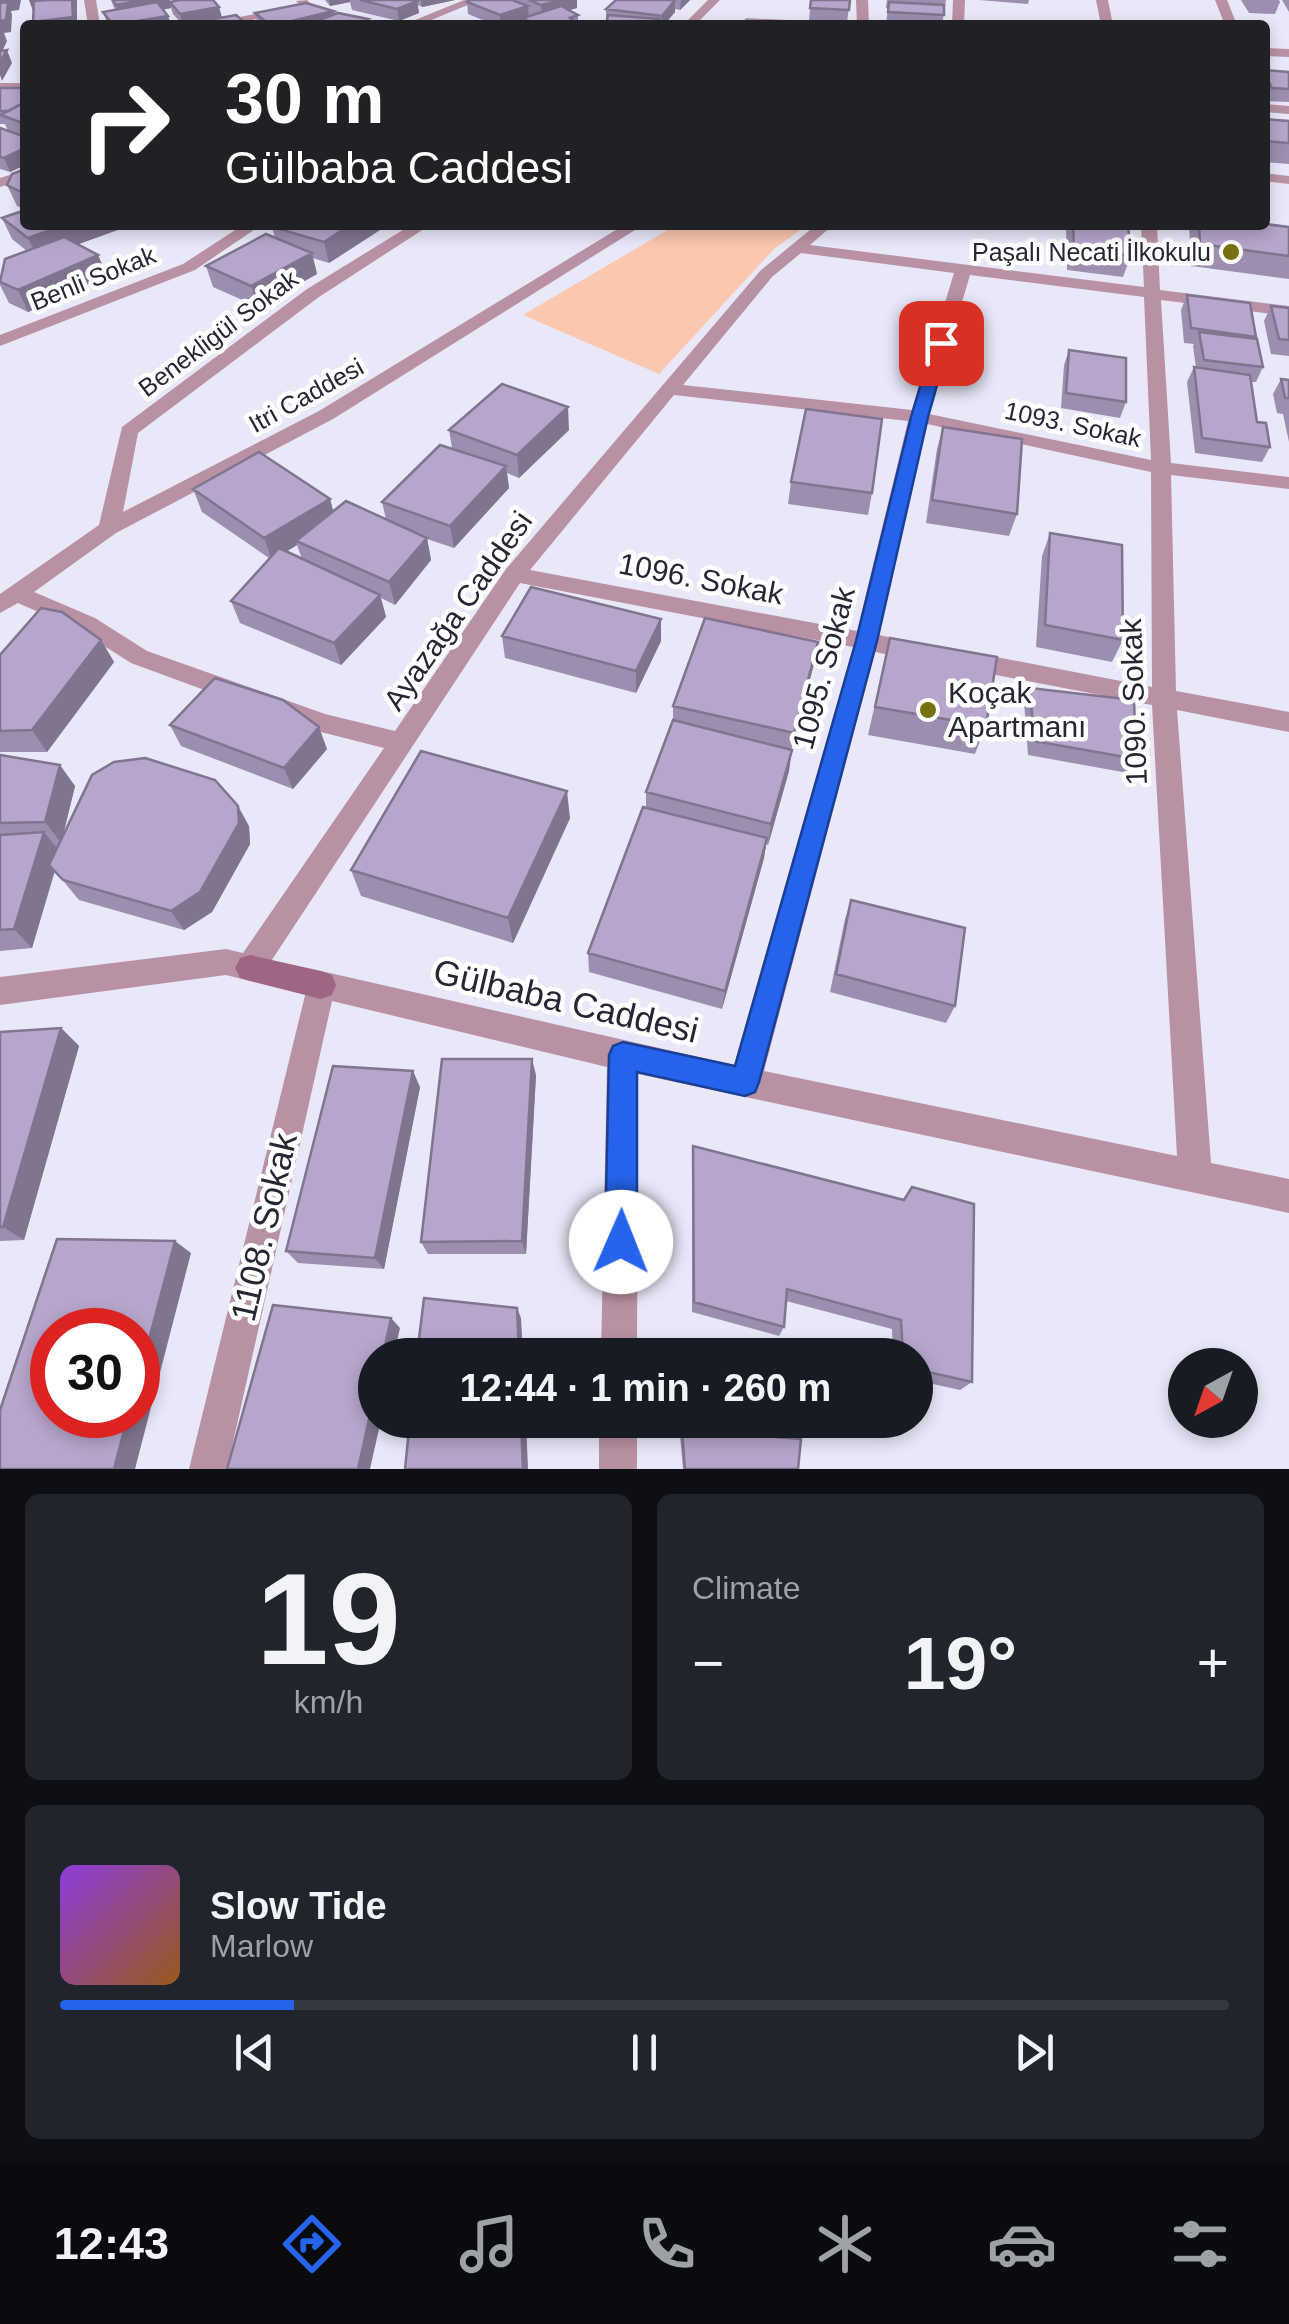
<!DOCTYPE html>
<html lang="en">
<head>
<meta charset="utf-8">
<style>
  :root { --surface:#171b24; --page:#20242c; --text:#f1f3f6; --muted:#9ea1a6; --line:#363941; --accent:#2563eb }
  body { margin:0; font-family:Helvetica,sans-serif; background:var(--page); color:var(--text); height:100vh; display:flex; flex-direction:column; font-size:38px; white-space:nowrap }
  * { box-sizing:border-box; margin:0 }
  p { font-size:32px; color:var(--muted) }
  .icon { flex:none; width:55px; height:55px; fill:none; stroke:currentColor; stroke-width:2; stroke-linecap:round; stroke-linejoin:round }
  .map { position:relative; height:1469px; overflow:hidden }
  .side { display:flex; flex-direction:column; gap:25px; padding:25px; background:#0d0f14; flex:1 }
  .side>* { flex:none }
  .hud { position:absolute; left:20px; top:20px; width:1250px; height:210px; border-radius:10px; box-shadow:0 5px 15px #0003; background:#202124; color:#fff; overflow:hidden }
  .needle { width:65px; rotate:220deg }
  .controls { position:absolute; left:1168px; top:1348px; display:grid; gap:20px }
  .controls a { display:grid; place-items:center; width:90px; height:90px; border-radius:50%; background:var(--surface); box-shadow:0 5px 15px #0003; font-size:50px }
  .speed { position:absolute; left:30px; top:1308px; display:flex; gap:20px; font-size:50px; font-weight:700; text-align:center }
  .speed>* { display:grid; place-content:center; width:130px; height:130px; border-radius:50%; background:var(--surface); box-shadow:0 5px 15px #0003; line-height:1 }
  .speed .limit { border:15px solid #d22; background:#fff; color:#111 }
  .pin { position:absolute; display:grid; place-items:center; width:85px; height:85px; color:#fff; margin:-42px; border-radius:20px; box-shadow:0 5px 15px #0006 }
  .me { position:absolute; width:110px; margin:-55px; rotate:1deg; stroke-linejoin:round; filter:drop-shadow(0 0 8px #0008) }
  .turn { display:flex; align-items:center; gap:35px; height:210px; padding:0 40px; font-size:45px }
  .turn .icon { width:130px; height:130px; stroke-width:2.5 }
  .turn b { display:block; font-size:70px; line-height:85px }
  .big { font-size:75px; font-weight:600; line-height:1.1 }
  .side .tile { flex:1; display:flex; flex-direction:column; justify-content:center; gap:15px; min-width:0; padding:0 35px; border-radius:15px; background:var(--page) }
  .side .dial { align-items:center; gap:0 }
  .dial b { font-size:130px; line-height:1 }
  .song { display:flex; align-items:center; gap:30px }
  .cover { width:120px; height:120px; border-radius:15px; background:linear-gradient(135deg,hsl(270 70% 55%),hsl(30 70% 35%)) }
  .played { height:10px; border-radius:5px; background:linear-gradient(90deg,var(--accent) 20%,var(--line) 20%) }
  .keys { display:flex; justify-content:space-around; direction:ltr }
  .heat { display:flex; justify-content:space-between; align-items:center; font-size:55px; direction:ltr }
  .side .tiles { flex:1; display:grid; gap:25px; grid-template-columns:1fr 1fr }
  .tile:last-child { grid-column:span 2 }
  .trip { position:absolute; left:358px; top:1338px; width:575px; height:100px; border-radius:50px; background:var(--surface); box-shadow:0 5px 15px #0003; font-weight:600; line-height:100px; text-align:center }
  .dock { display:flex; height:160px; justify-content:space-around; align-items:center; background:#090b0e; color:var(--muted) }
  .dock .icon { width:70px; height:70px }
  .dock .active { color:var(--accent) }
  .dock b { font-size:45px; color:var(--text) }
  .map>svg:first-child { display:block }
</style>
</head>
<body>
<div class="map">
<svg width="1289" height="1469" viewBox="0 0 1289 1469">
  <rect width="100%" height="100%" fill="#e8e8f9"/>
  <path fill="#fbc7ae" d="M676,225H807L774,249L659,374L523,315Z"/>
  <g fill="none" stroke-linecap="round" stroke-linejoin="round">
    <path fill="#b991a5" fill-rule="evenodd" d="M84,0H96L100,25H88Z
      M307,0L312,5L388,25C362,25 314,21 296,1Z
      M464,0H480L419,25H403Z
      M708,0H720L695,25H683Z
      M856,0H868L869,25H857Z
      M953,0H965L964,25H952Z
      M1096,0H1108L1113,25H1101Z
      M1215,0H1227L1237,25H1225Z
      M290,7L294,12L225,25H200Z
      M746,18L828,22L834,25L742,23Z
      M1265,48L1289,49V57L1265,56Z
      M0,83H25V91H0Z
      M1265,104L1289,106V114L1265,112Z
      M25,170V179L0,187V178Z
      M1265,173L1289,176V184L1265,181Z
      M243,225H261L195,270L0,346V335L183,264Z
      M411,225H430L319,297L138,433L123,512L319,411L624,225H643L333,419L116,533L34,592L95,618L147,651L325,714L395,731L506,569L760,271L816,225H833L810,245L1144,287L1141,225H1157L1160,290L1289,306V316L1161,300L1171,463L1289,477V489L1171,475L1176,691L1289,712V732L1177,710L1211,1163L1289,1179V1213L638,1074L637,1355H601L607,1067L332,1001L227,1469H189L310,975L321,971L734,1065L853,647L520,583L260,978L250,981L226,975L0,1005V977L226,949L243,953L384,748L313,730L131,663L79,630L18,603L0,613V594L99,525L122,427L307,289ZM801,253L954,273L912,410L683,385L772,277ZM970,275L1144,297L1151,460L929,414ZM674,395L908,421L857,631L530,570ZM927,424L1151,472L1152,687L965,651L953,660L965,669L1152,705L1177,1156L764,1071L875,652L921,661L933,652L929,646L879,635Z
      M599,1420H637V1469H599Z"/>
    <path fill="#9e6584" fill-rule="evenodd" d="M250,955L321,971L332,975L336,985L332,995L321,999L250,981L240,978L235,968L240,958Z"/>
  </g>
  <path fill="#9d8eaf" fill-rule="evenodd" d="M111,0H170V2L219,7L222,17L248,25H183L173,14L171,8L163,10L171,25H108L103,12L115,10Z
    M325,0H455L422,7L418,5L419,13L399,21L352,10L350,2L330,6Z
    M470,0H577V8L569,10L578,15V25H523V20L509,25H495L468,14L467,2Z
    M616,0H690L680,10L675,9V12L664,25H606V9Z
    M811,0H850L847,22L809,20Z
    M887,0H946L942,25L886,24L888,8H886Z
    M979,0H1029L1028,4Z
    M1241,0H1279L1280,2L1275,14L1249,13Z
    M1282,0H1289V12Z
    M255,13L333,14L369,25H258Z
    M1265,70L1289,72V102L1266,101Z
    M0,88H25V165L10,172L0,169V128L8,131L5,124H0Z
    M1265,119L1289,121V164L1265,162Z
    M25,169V210L17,206L7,185Z
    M2,218L123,228L78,244L98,255L107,276L28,312L9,303L0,285V276L27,251L12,239Z
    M1031,225H1052L1051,228Z
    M1066,225H1128L1131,255L1123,277L1067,270Z
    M1189,225H1265L1289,227V279L1191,266Z
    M272,227L380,230L329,263L313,258L317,274L258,307L213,287L206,266L275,238Z
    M1187,295L1256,337L1255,338L1263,367L1256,382H1251L1257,422L1270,447L1262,462L1195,453L1187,382L1194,367L1196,368L1193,346L1194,344L1184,343L1181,310Z
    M1271,306L1289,308V356L1271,354L1264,321Z
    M1069,350L1126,402L1120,418L1061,408L1064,365Z
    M1281,379L1289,380V442L1283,414L1277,413L1273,394Z
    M943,427L1017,514L1009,536L926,523L937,449Z
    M449,430H569L519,478L507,473L509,488L454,548L427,539L431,560L395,605L381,598L386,617L341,665L240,623L231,601L269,558L202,512L193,489L330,499L333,511L386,519L382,502L452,448ZM297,545L302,559L286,552Z
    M791,482L872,493L868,515L788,504Z
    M1050,533L1123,640L1112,662L1036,647L1042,556Z
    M502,636L661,641L636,693L505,658Z
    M890,638L986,726L975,754L868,735Z
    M101,640L114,662L47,752H0V655Z
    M814,664L791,749L789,771L768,845L766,844L764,858L722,1009L589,972L588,953L646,807V792L673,721V706Z
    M1030,688L1136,759L1128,773L1028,755L1024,702Z
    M170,725L327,749L293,789L181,746Z
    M0,755L75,786L63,836L249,826L250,844L212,912L184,930L79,900L55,871L32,948L0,951Z
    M570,818L513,943L361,896L351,870Z
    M851,900L955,1006L946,1023L830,992L845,919Z
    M61,1028L79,1046L24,1240L0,1241V1032Z
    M536,1075L526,1254H428L421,1242Z
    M420,1087L384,1269L298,1263L286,1251Z
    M693,1146L904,1200L972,1382L960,1390L915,1380V1355H893L892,1329L786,1301L784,1327L779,1336L692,1312V1161Z
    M682,1430L798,1469H683L680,1436Z"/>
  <path fill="#80748e" d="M0,0H21L19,10L11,11L12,15L11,32L4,33L7,41L0,56Z
    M29,0H77V25H34L33,11Z
    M144,0H170L171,8L120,17L116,5Z
    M329,0H350V2L330,6Z
    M421,0H455L422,7Z
    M562,0H577V8L542,18L541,5Z
    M675,0V12L664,25H662V16Z
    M681,0H690L680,10Z
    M417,1L419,13L399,21L397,9Z
    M528,6L529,19L523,18V20L509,25H501L500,15Z
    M219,7L222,19L183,25L180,14Z
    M333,11L335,23L327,25H276Z
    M168,16L171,25H115Z
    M368,19L369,25H354Z
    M7,50L12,63L2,81L0,75V62Z
    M25,148V165L10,172L4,158Z
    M65,225H122L123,228L38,259L28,238Z
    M350,225H379L380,230L329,263L324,242Z
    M312,253L317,274L258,307L251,286Z
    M98,255L107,276L28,312L18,290Z
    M568,407L569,430L519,478L517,455Z
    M506,466L509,488L454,548L450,526Z
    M330,499L336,522L296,541L297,545L272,560L264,538Z
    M427,538L431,560L395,605L389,582Z
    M380,595L386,617L341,665L334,643Z
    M661,619V641L636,693V671Z
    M101,640L114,662L47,752L32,730Z
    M818,642L814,664L790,754L794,733Z
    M319,727L327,749L293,789L284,768Z
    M792,750L789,771L768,845L771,824Z
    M60,765L75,786L61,843L45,822Z
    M567,791L570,818L513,943L508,918Z
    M238,806L249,826L250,844L212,912L184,930L171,911Z
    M44,832L60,852L32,948L14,929Z
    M767,838L764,858L722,1009L725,991Z
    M61,1028L79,1046L24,1240L3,1227Z
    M532,1059L536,1075L526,1254L522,1241Z
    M413,1071L420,1087L384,1269L375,1258Z
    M175,1241L191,1253L135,1469H114L128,1415H138V1381Z
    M517,1308L521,1318L523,1355H519Z
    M391,1318L400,1328L394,1355H383Z
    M375,1392V1420H381L370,1469H358Z
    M521,1420H526L528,1469H523Z"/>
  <path fill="#b7a5cb" stroke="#80748e" stroke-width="2.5" d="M47,0H72L73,17L33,22L34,1Z
    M113,0H144L116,5Z
    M180,0H213L219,7L180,14L170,2Z
    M360,0H413L417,1L397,9Z
    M470,0H512L528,6L500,15L467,2Z
    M529,0H562L541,5Z
    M616,0H675L662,16L606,9Z
    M811,0H850L849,10L810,8Z
    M8,2L6,20L0,21V3Z
    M157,2L168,16L113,25L103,12Z
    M889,2L944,5V15L888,12Z
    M306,3L333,11L276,25H270L255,13Z
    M561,6L578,15L570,18L578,25H535L523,18Z
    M338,13L368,19L354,25H306Z
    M236,15L248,25H194L192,23Z
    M608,15L659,19L653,25H606Z
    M7,50L0,62V51Z
    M1265,70L1289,72V89L1272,88L1265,74Z
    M0,88H25V100L21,104L9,111H0Z
    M21,104H25V124L1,115Z
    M1265,119L1289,121V143L1265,141Z
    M0,128L25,137V148L4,158L0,157Z
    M25,169V194L7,185L12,174Z
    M25,210V225H65L28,238L2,218Z
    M1265,224L1289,227V256L1200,244L1199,225Z
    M276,225H350L324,242L272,227Z
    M1073,225H1128L1131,255L1074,249Z
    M266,234L312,253L251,286L206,266Z
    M64,237L98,255L18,290L0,282L5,259Z
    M1187,295L1250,303L1256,337L1191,328Z
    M1271,306L1289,308V340L1279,339Z
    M1199,332L1257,339L1263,367L1204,360Z
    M1069,350L1126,358V402L1066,393Z
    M1194,367L1250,375L1257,422L1266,423L1270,447L1202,438Z
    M1281,379L1289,380V398H1285Z
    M502,384L568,407L517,455L449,430Z
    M806,409L882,419L872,493L791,482Z
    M943,427L1022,439L1017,514L932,500Z
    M440,445L506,466L450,526L382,502Z
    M259,452L330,499L264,538L193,489Z
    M346,501L427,538L389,582L296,541Z
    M1050,533L1122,545L1123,640L1045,625Z
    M279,548L380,595L334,643L231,601Z
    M531,587L661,619L636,671L502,636Z
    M41,608L62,612L101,640L32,730L0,731V655Z
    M705,618L818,642L794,733L673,706Z
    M890,638L997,657L986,726L875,707Z
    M215,678L283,700L319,727L284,768L170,725Z
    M1030,688L1134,700L1136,759L1034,741Z
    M673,720L792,750L771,824L646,792Z
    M421,751L567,791L508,918L351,870Z
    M0,755L60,765L45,822L0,823Z
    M145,758L215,780L238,806L239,823L200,892L171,911L63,880L49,865L92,775L114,762Z
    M643,807L767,838L725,991L588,953Z
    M44,832L14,929L0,930V835Z
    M851,900L965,928L955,1006L836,974Z
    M61,1028L3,1227H0V1032Z
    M442,1059H532L522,1241L421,1242Z
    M333,1066L413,1071L375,1258L286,1251Z
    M693,1146L904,1200L912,1187L974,1204L972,1382L915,1369V1355H903L901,1320L787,1289L784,1327L694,1302Z
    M57,1239L175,1241L138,1381V1330H52V1415H128L114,1469H0V1410Z
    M424,1298L517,1308L519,1355H417Z
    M273,1305L391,1318L383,1355H375V1392L358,1469H227Z
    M410,1420H521L523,1469H405Z
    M682,1430L801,1439L798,1469H685Z"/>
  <path fill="#2563eb" stroke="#184099" stroke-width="2.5" d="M941,338L949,343L928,417L877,641L759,1082L755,1092L745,1096L637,1072V1242L632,1254L621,1258L610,1254L605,1242L609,1055L613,1046L623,1042L735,1066L856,641L911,417L933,343Z"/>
  <g fill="#757012" stroke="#fff" stroke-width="4">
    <circle cx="1231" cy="252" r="10"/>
    <circle cx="928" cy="710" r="10"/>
  </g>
  <g text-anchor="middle" stroke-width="9" stroke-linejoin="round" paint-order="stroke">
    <g font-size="25" fill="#272635" stroke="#fff" text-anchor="end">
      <text x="1211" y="261">Paşalı Necati İlkokulu</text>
    </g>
    <g font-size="25" fill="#272635" stroke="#fff">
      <text transform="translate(93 278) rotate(-22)" y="9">Benli Sokak</text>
      <text transform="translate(218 333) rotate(-37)" y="9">Benekligül Sokak</text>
      <text transform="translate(306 395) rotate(-29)" y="9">Itri Caddesi</text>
      <text transform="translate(1073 424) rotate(12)" y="9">1093. Sokak</text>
    </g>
    <g font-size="30" fill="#272635" stroke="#fff">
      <text transform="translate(701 579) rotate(11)" y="10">1096. Sokak</text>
      <text transform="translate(458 611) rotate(-55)" y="10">Ayazağa Caddesi</text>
      <text transform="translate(824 668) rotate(-75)" y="10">1095. Sokak</text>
      <text transform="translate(1134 702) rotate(-92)" y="10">1090. Sokak</text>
    </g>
    <g font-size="30" fill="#272635" stroke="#fff" text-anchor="start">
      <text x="948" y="703">Koçak<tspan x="948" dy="34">Apartmanı</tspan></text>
    </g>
    <g font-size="35" fill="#272635" stroke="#fff">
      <text transform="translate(566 1001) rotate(13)" y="12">Gülbaba Caddesi</text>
      <text transform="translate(264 1227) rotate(-77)" y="12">1108. Sokak</text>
    </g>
  </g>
</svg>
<div class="controls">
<a><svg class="needle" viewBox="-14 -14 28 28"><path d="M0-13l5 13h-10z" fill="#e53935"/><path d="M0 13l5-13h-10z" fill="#9ea1a6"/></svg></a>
</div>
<div class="speed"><div class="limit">30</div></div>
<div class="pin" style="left:941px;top:343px;background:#d93025"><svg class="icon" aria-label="arrive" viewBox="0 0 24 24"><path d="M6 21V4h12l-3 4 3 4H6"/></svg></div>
<svg class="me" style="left:621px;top:1242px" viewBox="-20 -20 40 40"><circle r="19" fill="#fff"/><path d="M0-13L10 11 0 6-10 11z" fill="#2563eb"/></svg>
<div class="trip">12:44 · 1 min · 260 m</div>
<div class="hud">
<div class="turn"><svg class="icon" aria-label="right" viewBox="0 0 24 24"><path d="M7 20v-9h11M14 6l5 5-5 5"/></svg><div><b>30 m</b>Gülbaba Caddesi</div></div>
</div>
</div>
<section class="side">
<div class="tiles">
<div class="tile dial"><b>19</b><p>km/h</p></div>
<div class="tile"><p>Climate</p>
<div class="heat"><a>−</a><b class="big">19°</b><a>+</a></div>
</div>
<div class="tile">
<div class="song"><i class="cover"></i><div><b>Slow Tide</b><p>Marlow</p></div></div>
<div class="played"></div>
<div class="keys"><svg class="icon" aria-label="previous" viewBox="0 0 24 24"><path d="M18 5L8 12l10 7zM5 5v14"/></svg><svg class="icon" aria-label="pause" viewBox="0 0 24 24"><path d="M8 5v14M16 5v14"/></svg><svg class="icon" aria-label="next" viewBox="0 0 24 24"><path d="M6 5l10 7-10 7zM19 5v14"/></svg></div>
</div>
</div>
</section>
<nav class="dock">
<b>12:43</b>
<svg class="icon active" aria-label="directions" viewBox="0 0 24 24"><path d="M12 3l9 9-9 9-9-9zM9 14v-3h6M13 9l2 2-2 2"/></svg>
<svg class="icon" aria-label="music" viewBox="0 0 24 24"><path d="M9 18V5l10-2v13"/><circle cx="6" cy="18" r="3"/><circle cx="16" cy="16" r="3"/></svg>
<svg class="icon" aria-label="phone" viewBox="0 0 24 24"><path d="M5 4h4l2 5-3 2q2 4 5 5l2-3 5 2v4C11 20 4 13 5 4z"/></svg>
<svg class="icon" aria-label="climate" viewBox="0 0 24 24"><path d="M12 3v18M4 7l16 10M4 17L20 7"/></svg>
<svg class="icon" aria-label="car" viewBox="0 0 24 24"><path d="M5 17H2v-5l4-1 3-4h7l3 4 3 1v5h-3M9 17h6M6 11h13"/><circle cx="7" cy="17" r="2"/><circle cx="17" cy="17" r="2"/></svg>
<svg class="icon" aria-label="filters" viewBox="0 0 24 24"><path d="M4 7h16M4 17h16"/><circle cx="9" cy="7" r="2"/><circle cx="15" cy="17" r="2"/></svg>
</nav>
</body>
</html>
